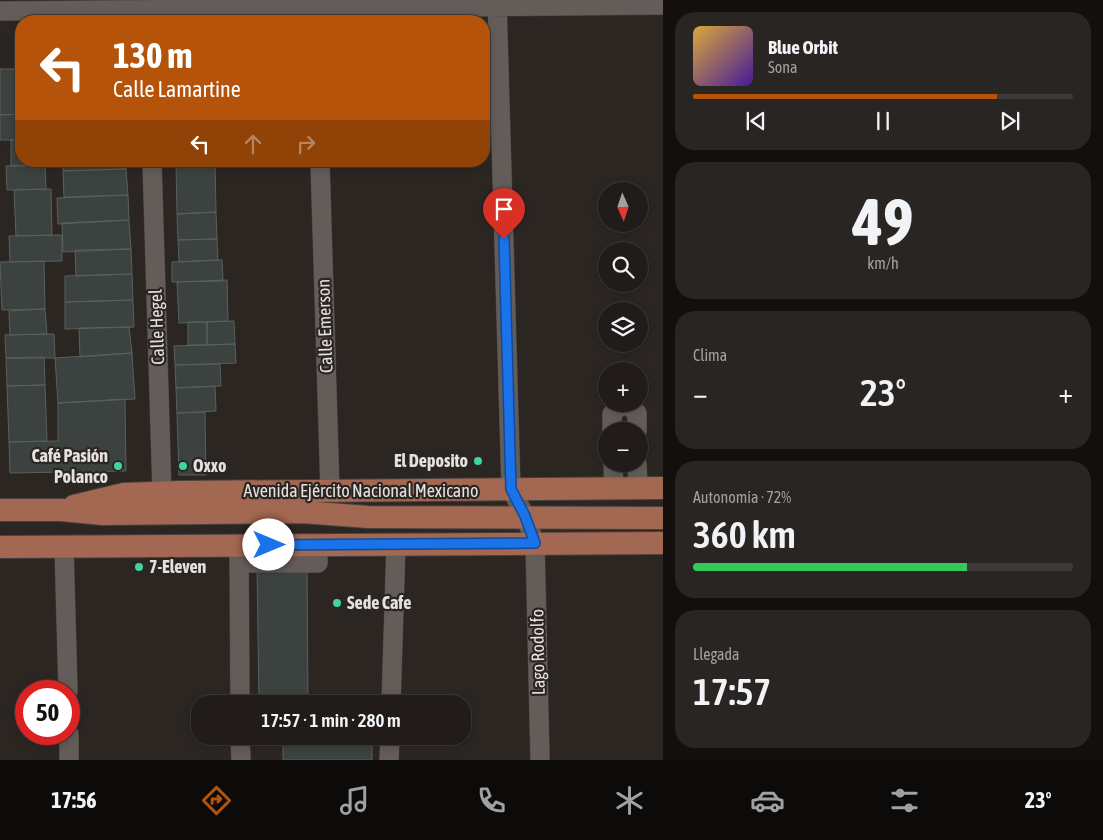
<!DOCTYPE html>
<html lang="es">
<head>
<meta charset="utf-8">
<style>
  :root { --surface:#211c1a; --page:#292523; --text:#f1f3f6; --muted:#a2a1a2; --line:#3e3a39; --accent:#b45309 }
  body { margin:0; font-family:"Asap Condensed",sans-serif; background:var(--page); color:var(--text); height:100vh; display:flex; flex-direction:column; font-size:19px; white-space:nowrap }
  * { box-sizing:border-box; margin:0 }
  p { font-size:16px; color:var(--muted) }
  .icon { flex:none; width:28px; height:28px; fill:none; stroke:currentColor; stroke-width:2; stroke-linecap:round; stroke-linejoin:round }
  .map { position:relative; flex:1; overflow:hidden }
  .drawer { display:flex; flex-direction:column; gap:12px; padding:12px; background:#120f0e; width:440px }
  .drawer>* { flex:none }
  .hud { position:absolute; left:15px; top:15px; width:475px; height:152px; border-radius:20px; box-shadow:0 2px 8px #0003,0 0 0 1px var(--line); background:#b45309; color:#fff; overflow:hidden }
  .needle { width:32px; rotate:177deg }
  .controls { position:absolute; left:598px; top:182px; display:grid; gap:10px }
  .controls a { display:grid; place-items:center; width:50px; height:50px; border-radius:50%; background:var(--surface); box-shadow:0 2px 8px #0003,0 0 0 1px var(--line); font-size:25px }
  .speed { position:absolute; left:15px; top:680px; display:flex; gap:10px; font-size:25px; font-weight:700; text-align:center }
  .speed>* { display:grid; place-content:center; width:65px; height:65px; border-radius:50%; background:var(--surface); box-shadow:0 2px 8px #0003,0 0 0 1px var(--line); line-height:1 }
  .speed .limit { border:8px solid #d22; background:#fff; color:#111 }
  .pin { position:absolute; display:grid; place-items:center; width:42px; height:42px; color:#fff; margin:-51px -21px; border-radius:50% 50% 50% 0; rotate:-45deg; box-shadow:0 0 5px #0007 }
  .pin .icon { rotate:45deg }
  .me { position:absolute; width:55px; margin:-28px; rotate:90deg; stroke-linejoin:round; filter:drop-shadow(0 0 4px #0008) }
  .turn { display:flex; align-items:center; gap:18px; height:105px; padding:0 15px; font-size:22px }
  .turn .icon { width:65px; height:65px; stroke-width:2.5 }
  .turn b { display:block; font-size:35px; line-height:42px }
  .lanes { display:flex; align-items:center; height:48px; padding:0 15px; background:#0003; justify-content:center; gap:25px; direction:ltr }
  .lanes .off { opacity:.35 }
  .big { font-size:38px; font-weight:600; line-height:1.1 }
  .drawer .card { flex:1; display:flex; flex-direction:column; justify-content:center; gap:8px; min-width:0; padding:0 18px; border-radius:20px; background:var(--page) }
  .drawer .dial { align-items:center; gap:0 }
  .dial b { font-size:65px; line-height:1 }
  .song { display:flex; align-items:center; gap:15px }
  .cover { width:60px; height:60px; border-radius:8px; background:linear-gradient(135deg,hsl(40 70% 55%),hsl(260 70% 35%)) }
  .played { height:5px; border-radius:2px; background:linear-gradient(90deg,var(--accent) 80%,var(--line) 80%) }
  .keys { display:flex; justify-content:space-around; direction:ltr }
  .heat { display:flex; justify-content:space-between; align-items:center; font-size:28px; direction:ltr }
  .charge { height:8px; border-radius:4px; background:linear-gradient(90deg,#34c759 72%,var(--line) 0) }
  .trip { position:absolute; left:191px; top:695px; width:280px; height:50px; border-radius:20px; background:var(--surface); box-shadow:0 2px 8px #0003,0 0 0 1px var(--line); font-weight:600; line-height:50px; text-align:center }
  .dock { display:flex; height:80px; justify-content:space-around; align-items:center; background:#0d0b0a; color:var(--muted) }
  .dock .icon { width:35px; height:35px }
  .dock .active { color:var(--accent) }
  .dock b { font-size:22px; color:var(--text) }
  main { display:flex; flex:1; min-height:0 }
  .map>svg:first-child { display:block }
</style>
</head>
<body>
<main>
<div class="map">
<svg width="663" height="760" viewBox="0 0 663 760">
  <rect width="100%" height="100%" fill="#2c2623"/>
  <path fill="#3b423f" stroke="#59615d" d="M0,69H21V114L0,115Z
    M21,114V140H0V115Z
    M11,140H21V161H58V165L11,166Z
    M62,161H126V169L63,171Z
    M170,161H215V163L170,165Z
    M215,163L216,212L177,214L176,164Z
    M45,165L46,189L7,190L6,166Z
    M126,169L128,195L64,197L63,171Z
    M51,189L52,235L16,236L14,190Z
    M128,195L129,220L58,224L57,198Z
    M216,212L217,239L178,240L177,214Z
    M129,220L131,249L63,252L62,223Z
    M62,235V261L10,262L9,236Z
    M217,239L218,260L179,262L178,240Z
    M131,249L132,274L76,276L75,250Z
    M222,260L223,281L172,282V262Z
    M44,261L45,309L2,310L0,262Z
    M132,274L133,300L65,302V276Z
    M227,280L228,321L179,323L177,282Z
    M133,300L134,327L65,329V302Z
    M45,309L47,334L10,335L9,311Z
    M234,321L235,344L207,345V322Z
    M188,322H207V345H188Z
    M129,327L132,353L80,357L79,328Z
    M54,334L55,358H6L5,335Z
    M235,344L236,363L175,365L174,346Z
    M132,353L135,399L58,403L55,358Z
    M44,357L45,385L7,386L6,358Z
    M220,364L221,386L176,388L175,365Z
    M45,385L47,441L9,442L7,386Z
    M215,386L216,411L177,413L176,388Z
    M125,399L126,471L10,473L9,442L58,441V403Z
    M205,412L206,475H179L177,413Z
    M257,566H307L308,704H259Z
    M343,699H370V704H343Z
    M283,736H372V760H283Z"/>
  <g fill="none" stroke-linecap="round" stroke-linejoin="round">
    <g stroke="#47413f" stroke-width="20">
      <path id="minor" d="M497,0L511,489L525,516L535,543L540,760
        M0,11L663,5
        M152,161L162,493
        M320,161L330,491
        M626,404L637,413V431
        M612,431V414L622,404
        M613,464L614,488
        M637,464L638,488
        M239,545L240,704
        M252,545V563H318V545
        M64,546L68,691
        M391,704L396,544
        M69,734V760
        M240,736L241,760
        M389,760L390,736"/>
    </g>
    <g stroke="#47413f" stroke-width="24">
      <path id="major" d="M74,506L124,494L180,492L663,488
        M0,510H61L103,514L302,512L368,517L663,518
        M0,547L663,543"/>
    </g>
    <use href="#minor" stroke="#645c59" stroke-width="19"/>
    <use href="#major" stroke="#a26851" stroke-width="22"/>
  </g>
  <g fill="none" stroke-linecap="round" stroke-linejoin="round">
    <g stroke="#114b97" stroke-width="12">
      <path id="route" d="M269,545L535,543L525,516L511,489L504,239"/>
    </g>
    <use href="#route" stroke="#1a73e8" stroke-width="9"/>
  </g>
  <g fill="#3fd4a2" stroke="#2c2623" stroke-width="2">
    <circle cx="478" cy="461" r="5"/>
    <circle cx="118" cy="466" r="5"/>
    <circle cx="183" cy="466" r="5"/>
    <circle cx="139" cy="567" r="5"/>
    <circle cx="337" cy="603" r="5"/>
  </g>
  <g text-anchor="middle" stroke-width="4.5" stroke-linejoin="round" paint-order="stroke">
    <g font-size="18" fill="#e5e1df" stroke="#2c2623">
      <text transform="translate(325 326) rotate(-92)" y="6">Calle Emerson</text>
      <text transform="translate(157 327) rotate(-92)" y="6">Calle Hegel</text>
      <text x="361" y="497">Avenida Ejército Nacional Mexicano</text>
      <text transform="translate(538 652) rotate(-91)" y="6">Lago Rodolfo</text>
    </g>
    <g font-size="18" font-weight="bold" fill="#e5e1df" stroke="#2c2623" text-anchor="start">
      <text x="108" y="462" text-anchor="end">Café Pasión<tspan x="108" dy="21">Polanco</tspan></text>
      <text x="468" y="467" text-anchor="end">El Deposito</text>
      <text x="193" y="472">Oxxo</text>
      <text x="149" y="573">7-Eleven</text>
      <text x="347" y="609">Sede Cafe</text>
    </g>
  </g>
</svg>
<div class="controls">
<a><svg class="needle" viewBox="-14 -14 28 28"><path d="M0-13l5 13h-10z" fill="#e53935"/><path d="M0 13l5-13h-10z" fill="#a2a1a2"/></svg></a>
<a><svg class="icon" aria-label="search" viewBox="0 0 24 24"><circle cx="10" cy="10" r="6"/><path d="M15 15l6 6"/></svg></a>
<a><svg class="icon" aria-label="layers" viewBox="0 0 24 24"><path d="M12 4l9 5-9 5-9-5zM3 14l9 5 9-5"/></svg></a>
<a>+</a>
<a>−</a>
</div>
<div class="speed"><div class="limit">50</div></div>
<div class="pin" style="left:504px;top:239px;background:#d93025"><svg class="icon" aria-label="arrive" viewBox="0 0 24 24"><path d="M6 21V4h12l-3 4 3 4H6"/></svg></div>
<svg class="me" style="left:269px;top:545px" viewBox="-20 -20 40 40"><circle r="19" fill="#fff"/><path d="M0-13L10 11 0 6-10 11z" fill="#1a73e8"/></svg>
<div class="trip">17:57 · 1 min · 280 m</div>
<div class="hud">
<div class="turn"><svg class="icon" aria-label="left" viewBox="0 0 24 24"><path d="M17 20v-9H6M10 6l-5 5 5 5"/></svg><div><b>130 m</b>Calle Lamartine</div></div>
<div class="lanes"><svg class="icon" aria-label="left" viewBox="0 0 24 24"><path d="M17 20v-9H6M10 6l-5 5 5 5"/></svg><svg class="icon off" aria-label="ahead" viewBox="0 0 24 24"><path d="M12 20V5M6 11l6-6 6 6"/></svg><svg class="icon off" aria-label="right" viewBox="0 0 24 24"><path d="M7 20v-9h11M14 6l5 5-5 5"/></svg></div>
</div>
</div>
<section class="drawer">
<div class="card">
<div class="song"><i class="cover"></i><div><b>Blue Orbit</b><p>Sona</p></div></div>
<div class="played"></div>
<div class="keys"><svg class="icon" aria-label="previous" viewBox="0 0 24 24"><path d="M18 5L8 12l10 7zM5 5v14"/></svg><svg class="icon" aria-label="pause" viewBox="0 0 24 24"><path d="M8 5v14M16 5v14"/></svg><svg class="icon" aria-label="next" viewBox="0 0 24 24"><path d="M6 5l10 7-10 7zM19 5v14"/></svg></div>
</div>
<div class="card dial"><b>49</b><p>km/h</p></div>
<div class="card"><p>Clima</p>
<div class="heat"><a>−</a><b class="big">23°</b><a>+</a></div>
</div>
<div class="card"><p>Autonomía · 72%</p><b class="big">360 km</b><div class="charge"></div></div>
<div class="card"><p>Llegada</p><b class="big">17:57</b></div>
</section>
</main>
<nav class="dock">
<b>17:56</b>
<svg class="icon active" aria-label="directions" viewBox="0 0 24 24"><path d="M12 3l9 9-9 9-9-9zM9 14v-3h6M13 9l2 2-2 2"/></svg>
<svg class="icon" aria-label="music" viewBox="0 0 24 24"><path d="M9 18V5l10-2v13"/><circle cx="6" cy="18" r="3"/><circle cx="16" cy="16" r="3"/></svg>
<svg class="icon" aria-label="phone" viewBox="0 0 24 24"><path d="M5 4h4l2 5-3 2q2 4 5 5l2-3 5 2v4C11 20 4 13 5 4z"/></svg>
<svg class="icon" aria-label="climate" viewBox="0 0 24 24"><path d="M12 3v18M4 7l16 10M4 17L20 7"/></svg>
<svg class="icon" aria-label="car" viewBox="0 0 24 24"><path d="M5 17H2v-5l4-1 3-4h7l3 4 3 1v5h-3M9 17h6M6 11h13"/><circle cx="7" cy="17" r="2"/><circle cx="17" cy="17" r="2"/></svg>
<svg class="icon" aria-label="filters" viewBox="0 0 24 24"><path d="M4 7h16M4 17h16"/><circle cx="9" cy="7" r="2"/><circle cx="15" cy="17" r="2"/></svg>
<b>23°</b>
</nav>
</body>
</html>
